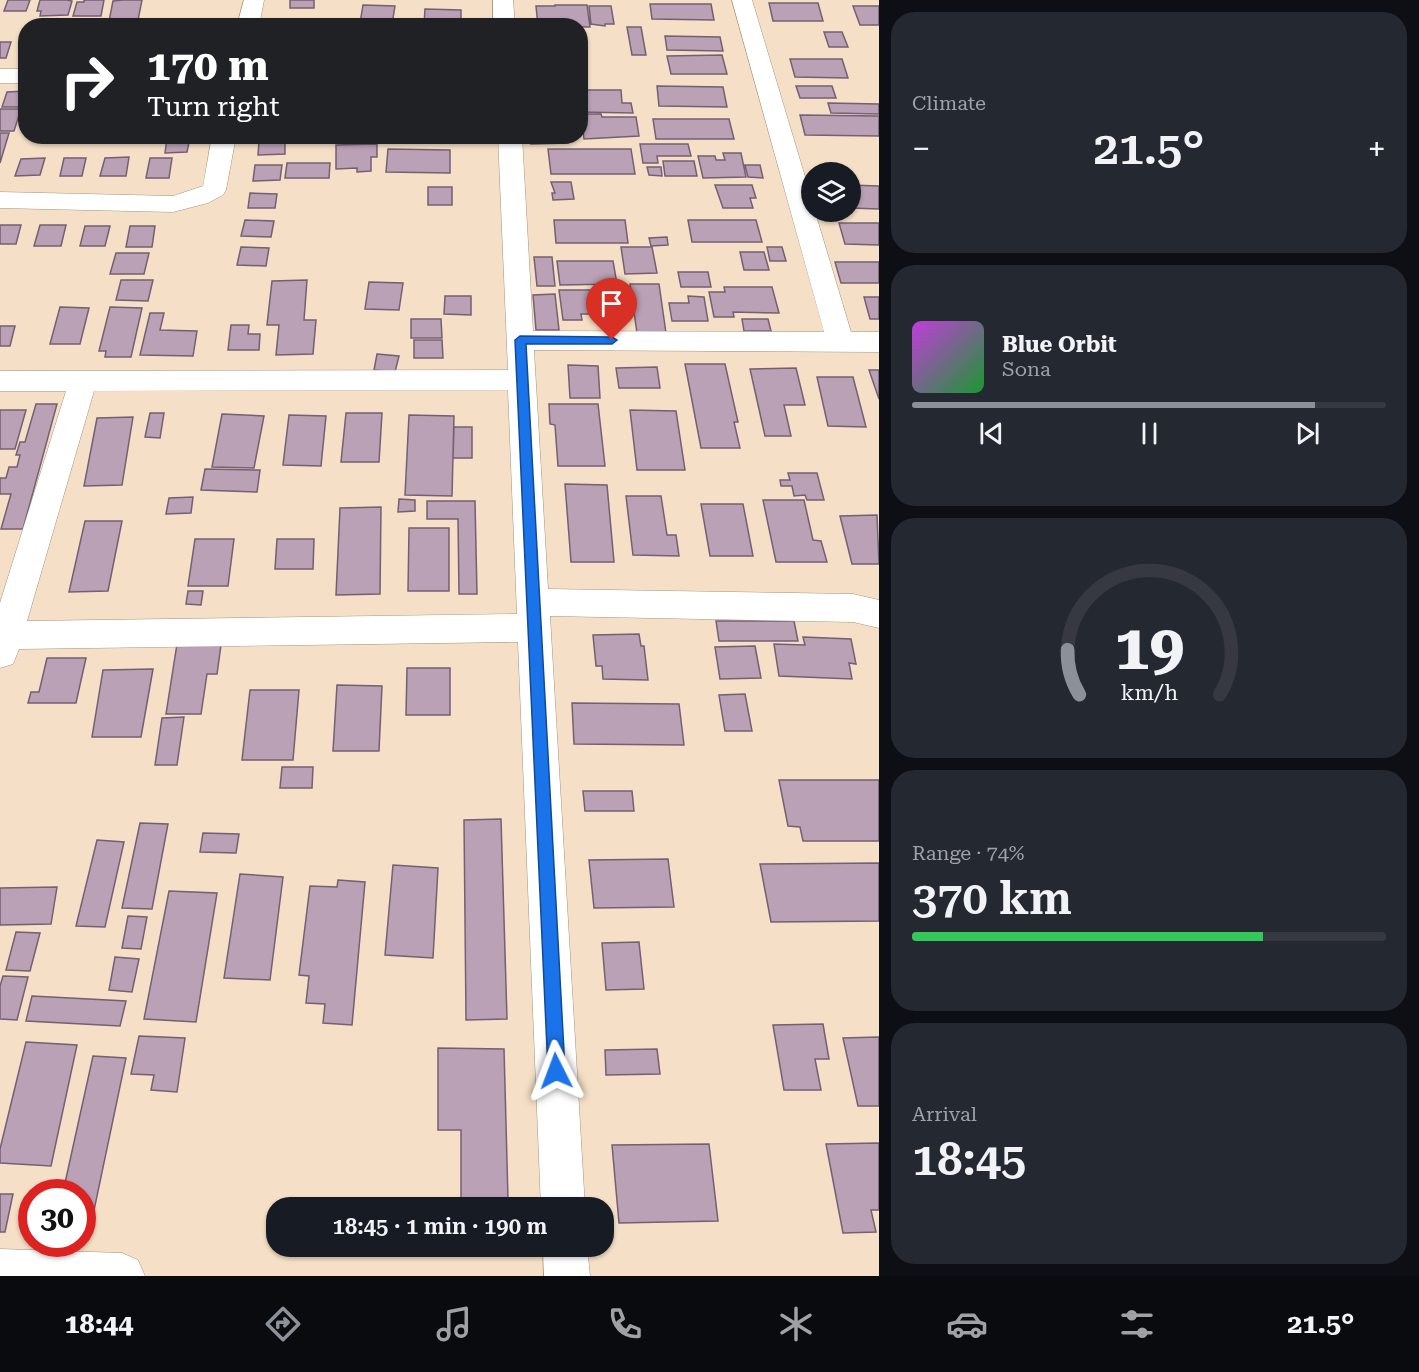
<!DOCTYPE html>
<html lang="en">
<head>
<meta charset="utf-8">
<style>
  :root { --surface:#171b24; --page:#242831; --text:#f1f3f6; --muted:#9ea1a6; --line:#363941; --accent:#8c9099 }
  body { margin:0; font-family:"Roboto Serif",serif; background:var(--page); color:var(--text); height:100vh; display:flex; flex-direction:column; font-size:22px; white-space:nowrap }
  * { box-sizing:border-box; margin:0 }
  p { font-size:20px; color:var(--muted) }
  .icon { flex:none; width:33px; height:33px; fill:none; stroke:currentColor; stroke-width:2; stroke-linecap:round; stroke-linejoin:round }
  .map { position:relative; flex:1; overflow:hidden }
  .sheet { display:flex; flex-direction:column; gap:12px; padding:12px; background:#0d0f14; width:540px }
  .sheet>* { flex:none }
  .hud { position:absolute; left:18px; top:18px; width:570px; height:126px; border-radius:24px; box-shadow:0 2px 4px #0004; background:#202124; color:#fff; overflow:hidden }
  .buttons { position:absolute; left:801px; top:162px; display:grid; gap:12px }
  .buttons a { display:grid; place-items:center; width:60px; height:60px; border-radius:50%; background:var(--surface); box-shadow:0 2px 4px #0004; font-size:30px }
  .speed { position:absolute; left:18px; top:1179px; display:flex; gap:12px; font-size:30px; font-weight:700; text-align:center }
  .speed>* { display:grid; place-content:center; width:78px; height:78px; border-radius:50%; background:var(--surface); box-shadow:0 2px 4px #0004; line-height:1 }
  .speed .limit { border:9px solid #d22; background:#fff; color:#111 }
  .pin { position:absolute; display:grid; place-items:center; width:51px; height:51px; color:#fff; margin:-62px -26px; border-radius:50% 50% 50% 0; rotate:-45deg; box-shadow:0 0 6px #0007 }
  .pin .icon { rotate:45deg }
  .me { position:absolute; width:66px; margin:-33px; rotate:357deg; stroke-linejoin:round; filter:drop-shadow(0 0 4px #0008) }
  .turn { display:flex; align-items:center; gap:21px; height:126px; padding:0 30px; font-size:27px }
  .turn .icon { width:78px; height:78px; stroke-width:2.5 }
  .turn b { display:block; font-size:42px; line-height:51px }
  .big { font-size:45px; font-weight:600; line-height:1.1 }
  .sheet .widget { flex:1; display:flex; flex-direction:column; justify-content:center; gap:9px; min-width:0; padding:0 21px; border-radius:24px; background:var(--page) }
  .sheet .dial { align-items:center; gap:0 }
  .dial svg { height:156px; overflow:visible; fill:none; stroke:var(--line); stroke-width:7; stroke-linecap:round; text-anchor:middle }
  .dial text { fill:var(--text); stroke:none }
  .song { display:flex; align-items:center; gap:18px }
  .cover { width:72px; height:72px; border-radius:9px; background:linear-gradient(135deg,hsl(290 70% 55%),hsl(130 70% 35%)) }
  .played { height:6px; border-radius:3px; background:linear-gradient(90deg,var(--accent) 85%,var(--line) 85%) }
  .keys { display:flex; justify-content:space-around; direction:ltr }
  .heat { display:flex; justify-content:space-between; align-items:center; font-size:33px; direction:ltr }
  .charge { height:9px; border-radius:4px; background:linear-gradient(90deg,#34c759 74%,var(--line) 0) }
  .trip { position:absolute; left:266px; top:1197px; width:348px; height:60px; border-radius:24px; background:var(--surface); box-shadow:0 2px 4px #0004; font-weight:600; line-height:60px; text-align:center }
  .menu { display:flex; height:96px; justify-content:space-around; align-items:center; background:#090b0e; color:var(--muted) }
  .menu .icon { width:42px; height:42px }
  .menu .active { color:var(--accent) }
  .menu b { font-size:27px; color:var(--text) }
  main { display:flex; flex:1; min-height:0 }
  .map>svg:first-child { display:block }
</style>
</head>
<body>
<main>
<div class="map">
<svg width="879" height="1276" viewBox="0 0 879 1276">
  <rect width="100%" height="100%" fill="#f5e0c7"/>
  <path fill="#baa1b6" stroke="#755f72" stroke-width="1.5" d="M8,0H30L26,11H4Z
    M40,0H67L72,1L68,15L40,16L41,11H37Z
    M84,0H104L101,16H73L77,2H84Z
    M123,0H142L138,20L109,21L113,1Z
    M290,0H314V8H290Z
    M769,3H818L823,21H773Z
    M650,4H711L714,20L652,19Z
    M363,5L395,6L392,24L360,23Z
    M555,5H587L590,27L538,26L536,6H555Z
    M589,6H611L614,24H605V26L591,24Z
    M853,6H879V25H860Z
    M425,9L461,10V25H424Z
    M281,20H310V26H280Z
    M627,27H641L646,55H632Z
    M824,32H842L848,47H829Z
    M665,36L720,37L723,51L667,50Z
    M0,42H11L6,58H0Z
    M722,55L727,74H671L667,56Z
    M790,59H842L848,78L795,77Z
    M657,86L723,87L727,107L659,106Z
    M796,86H832L836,98H800Z
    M580,90H621L622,103H631L633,113L580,112Z
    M26,91L25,107H2L7,92Z
    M828,103L879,104V114L831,113Z
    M0,109H21L14,131H0Z
    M581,114H601L602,117H636L639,136L584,139Z
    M800,115L879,116V136L805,135Z
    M653,119H729L734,139H656Z
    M0,133H9L0,163Z
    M348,136H453V140H348Z
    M531,136H567L568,143L531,144Z
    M167,138H190L187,152L165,153Z
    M285,140V154L258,155L259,141Z
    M377,144V157H371V171L357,172V168L336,169V145Z
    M640,144H688L691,156H657L658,163H643Z
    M388,149L450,150V173L386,172Z
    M548,149H631L635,174H551Z
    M723,153H741L746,177L703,178L698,156H715L716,160H725Z
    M129,157L126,176H100L105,158Z
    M45,158L40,175L15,176L21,159Z
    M64,158H86L82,176H60Z
    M150,158H172L169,178H146Z
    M663,161H694L697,176H665Z
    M287,163H330L329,178H285Z
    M255,165H282L280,180L253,181Z
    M745,165H760L763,178L748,177Z
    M647,167H661L662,176L649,175Z
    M551,182H571L574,199L553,200L552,193H555Z
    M715,185H752L756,198H750L753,208H723Z
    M850,185L879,186V209L850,208Z
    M428,187H452V205H428Z
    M250,193L277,194L275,208H248Z
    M245,220L274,221L271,237L241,236Z
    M554,220H625L628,243H556Z
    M688,220H756L762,242H692Z
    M839,223H879V245L845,244Z
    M0,225H21L16,244H0Z
    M40,225H66L61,246H34Z
    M85,226H110L105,246H80Z
    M130,226H155L152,247H126Z
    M667,237L668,245L651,246L649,238Z
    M241,247L269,248L266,266L237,265Z
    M621,247H652L657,273L625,274Z
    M767,247H782L786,261H770Z
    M740,252H764L769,270H744Z
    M116,253H149L144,274H110Z
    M534,257H552L555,286H537Z
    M557,261H613L617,284L560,285Z
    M835,262H879V283H841Z
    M678,272H708L711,287H681Z
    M121,280H153L148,301L116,300Z
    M307,280L304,320H316L313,354L276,355L279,325H267L272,281Z
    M369,282L403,283L399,310L365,309Z
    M630,284H659L666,333H637Z
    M724,287H772L779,313L733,312L734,317H714L709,292H725Z
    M559,290H606L609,314H581L582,320H563Z
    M555,294L559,330H536L533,295Z
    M445,296H471V315L444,314Z
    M688,296L704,297L708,321H672L669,303H689Z
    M864,297H879V319H870Z
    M60,307L89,308L80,344H50Z
    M110,307L142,308L131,357H105L106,351H99Z
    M150,313H164L160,330L197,331L193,356L140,355Z
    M411,319H441L442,338H411Z
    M742,319H768L771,331H744Z
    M231,325H249L248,334H260L259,350H228Z
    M0,326H15L10,346H0Z
    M414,340H442L443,358H414Z
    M377,354L399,356L395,372L374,370Z
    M685,364H725L738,422H734L740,448H701Z
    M568,365L598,366L600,398H570Z
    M657,367L660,388H619L616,368Z
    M796,368L805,405H784L791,436H765L750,369Z
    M869,370H879V399Z
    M817,377H853L866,427L828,426Z
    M36,404H57L23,529H1L11,494H0V478H6L9,467H17L20,455H16L20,442H25Z
    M549,404H598L605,466H558L555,425L550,424Z
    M0,410H26L15,449H0Z
    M630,410L676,411L685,470H637Z
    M150,413H164L160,438L145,437Z
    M346,413H382L379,462H341Z
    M222,414L264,416L254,468L212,467Z
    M289,415L326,416L321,466L283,465Z
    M409,415L454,416L452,496L405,495Z
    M133,417L122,485L84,486L97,418Z
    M454,427H472V458H453Z
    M205,469L260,470L257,492L201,490Z
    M788,473H817L824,500H807L805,495L794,496L792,486H781L780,480H790Z
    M565,484L607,485L614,562H571Z
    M626,496H661L667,535H676L679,556L633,555Z
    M193,497L191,513L166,514L169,498Z
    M399,499L415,500V511L398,512Z
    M763,500H804L813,540L821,541L827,562H776Z
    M427,501H475L477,594H459L458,519H427Z
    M701,504H743L753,556H710Z
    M381,507L380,594L336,595L340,508Z
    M877,515L879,564H852L840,516Z
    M85,521H122L108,591L69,592Z
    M409,528H449V591H408Z
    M195,539H234L228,586H188Z
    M277,539H314L313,569H275Z
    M188,591H203L201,605L186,604Z
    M716,621H794L798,641H719Z
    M639,634L641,646H644L648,680L603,679L602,666H596L593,635Z
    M803,637L851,639L856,664L849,663L852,679L779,676L774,644L805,645Z
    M177,644L221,645L217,674H207L201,714H166Z
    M755,646L761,678L720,679L715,647Z
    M47,658H86L76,703H28L31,692H39Z
    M407,668H450V715H406Z
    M153,669L141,737H92L103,670Z
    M337,685L382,686L379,751H333Z
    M250,690H299L293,760H242Z
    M745,694L752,731H725L719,695Z
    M572,703L679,704L684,745L574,744Z
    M184,717L177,765H155L162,718Z
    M282,767H313L312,788H280Z
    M779,780H879V841H803L800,827L788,826Z
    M583,791H632L634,811H585Z
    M501,819L507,1019L466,1020L464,820Z
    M140,823L168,824L152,909L122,908Z
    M203,833L239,834L236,853L200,852Z
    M97,840L124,842L105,927L76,926Z
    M668,859L674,907L594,908L589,860Z
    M879,863V921L771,922L760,864Z
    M393,865L438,868L433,958L385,955Z
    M240,874L283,877L270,980L224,978Z
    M338,880L365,882L352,1025L323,1023L325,1004L306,1003L309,976L299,975L310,886L337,887Z
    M57,887L51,924L0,925V888Z
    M169,891L217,893L196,1022L144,1019Z
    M128,916L147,917L141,949L122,948Z
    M16,932L40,933L30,971L6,970Z
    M639,942L644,989L606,990L602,943Z
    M115,957L139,959L132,992L109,990Z
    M3,976L28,977L17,1020L0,1019V986Z
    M32,996L126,1001L120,1026L26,1021Z
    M823,1024L829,1059H815L821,1090H784L773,1025Z
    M139,1036L185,1038L177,1092L151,1090L154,1075L131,1074Z
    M879,1037V1106H858L843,1038Z
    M26,1042L77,1045L51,1166L0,1163V1149Z
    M438,1048L504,1049L508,1199H461V1130H438Z
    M657,1049L660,1074L606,1075L605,1050Z
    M93,1056L126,1058L88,1239L82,1238V1192H63Z
    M879,1143V1210H871L876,1232L843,1233L826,1144Z
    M709,1144L718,1221L619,1223L612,1145Z
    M0,1194H13L5,1232H0Z"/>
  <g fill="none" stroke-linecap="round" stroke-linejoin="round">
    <g stroke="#a7937c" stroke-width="1">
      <path id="street" d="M244,0H264L259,26H237Z
        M493,0H513L515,26H493Z
        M732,0H752L812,200V212H815L851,332H879V352L534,350L548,589L853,594L879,600V628L853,622L550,616L585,1208H541L518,642L19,649L13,664L0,668V603L66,391H0V371L508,370L498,136H522L533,331L824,332ZM508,390L517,614L27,621L94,391Z
        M0,69H26V83H0Z
        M212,136H236L226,190L223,195L208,203L173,212L0,208V192L173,196L203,186Z
        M543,1246H587L590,1276H544Z
        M0,1249L122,1253L138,1260L145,1276H0Z"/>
    </g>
    <use href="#street" fill="#fff" fill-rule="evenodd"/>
  </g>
  <path fill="#1a73e8" stroke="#114b97" stroke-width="1.5" d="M520,336L612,337L617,340L612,344H526L565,1071L563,1077L556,1079L550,1077L548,1071L515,340Z"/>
</svg>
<div class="buttons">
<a><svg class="icon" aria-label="layers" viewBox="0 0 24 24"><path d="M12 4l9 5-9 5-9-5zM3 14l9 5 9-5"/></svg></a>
</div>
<div class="speed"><div class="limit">30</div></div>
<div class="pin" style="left:612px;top:340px;background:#d93025"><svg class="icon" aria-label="arrive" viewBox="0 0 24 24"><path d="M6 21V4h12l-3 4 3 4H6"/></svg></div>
<svg class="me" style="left:556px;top:1071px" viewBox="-20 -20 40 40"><path d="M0-17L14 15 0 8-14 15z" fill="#1a73e8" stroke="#fff" stroke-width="4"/></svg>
<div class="trip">18:45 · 1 min · 190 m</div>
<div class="hud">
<div class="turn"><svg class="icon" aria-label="right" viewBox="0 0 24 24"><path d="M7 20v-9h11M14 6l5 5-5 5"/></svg><div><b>170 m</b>Turn right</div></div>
</div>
</div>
<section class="sheet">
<div class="widget"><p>Climate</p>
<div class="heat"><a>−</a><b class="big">21.5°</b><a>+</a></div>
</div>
<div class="widget">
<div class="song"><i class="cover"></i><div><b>Blue Orbit</b><p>Sona</p></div></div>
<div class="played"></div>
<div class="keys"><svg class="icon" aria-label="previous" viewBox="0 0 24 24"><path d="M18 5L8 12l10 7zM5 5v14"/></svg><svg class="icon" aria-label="pause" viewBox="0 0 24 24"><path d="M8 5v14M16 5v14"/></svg><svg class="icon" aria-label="next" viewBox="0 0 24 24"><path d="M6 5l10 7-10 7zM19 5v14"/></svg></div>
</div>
<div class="widget dial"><svg viewBox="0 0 100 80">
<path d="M14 69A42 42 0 1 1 86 69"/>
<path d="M14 69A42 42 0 0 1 8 46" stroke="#8c9099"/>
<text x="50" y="56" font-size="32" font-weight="700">19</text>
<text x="50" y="72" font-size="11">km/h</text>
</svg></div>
<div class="widget"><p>Range · 74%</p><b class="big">370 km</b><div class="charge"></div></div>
<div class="widget"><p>Arrival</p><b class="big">18:45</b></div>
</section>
</main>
<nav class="menu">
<b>18:44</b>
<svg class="icon active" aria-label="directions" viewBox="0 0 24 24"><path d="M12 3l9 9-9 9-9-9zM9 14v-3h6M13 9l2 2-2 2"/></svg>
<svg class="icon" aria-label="music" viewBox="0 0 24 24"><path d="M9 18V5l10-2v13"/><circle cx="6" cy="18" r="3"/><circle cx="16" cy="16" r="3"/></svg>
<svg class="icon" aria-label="phone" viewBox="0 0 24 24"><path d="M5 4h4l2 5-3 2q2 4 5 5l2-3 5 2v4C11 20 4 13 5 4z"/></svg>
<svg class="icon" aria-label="climate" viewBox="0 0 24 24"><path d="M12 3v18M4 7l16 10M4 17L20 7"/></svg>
<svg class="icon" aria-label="car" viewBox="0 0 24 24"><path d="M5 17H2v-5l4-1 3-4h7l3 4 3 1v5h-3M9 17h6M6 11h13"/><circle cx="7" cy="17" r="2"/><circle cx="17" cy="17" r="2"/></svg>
<svg class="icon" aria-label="filters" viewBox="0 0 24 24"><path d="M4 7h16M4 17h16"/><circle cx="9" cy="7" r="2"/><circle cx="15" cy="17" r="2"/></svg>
<b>21.5°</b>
</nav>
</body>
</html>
